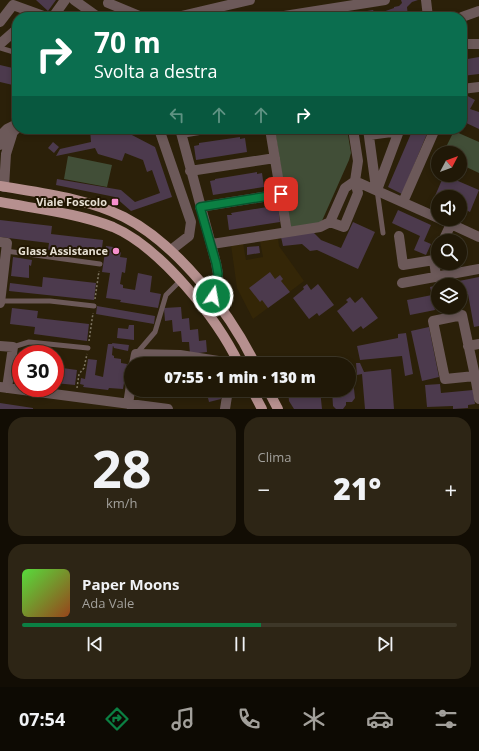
<!DOCTYPE html>
<html lang="it">
<head>
<meta charset="utf-8">
<style>
  :root { --surface:#201807; --page:#2d2515; --text:#f1f3f6; --muted:#a2a09b; --line:#3d3728; --accent:#0b8043 }
  body { margin:0; font-family:"Open Sans",sans-serif; background:var(--page); color:var(--text); height:100vh; display:flex; flex-direction:column; font-size:15px; white-space:nowrap }
  * { box-sizing:border-box; margin:0 }
  p { font-size:13px; color:var(--muted) }
  .icon { flex:none; width:22px; height:22px; fill:none; stroke:currentColor; stroke-width:2; stroke-linecap:round; stroke-linejoin:round }
  .map { position:relative; height:409px; overflow:hidden }
  .side { display:flex; flex-direction:column; gap:8px; padding:8px; background:#120d04; flex:1 }
  .side>* { flex:none }
  .banner { position:absolute; left:12px; top:12px; width:455px; height:122px; border-radius:16px; box-shadow:0 2px 6px #0003,0 0 0 1px var(--line); background:#0b6e4f; color:#fff; overflow:hidden }
  .needle { width:26px; rotate:49deg }
  .fabs { position:absolute; left:431px; top:146px; display:grid; gap:8px }
  .fabs a { display:grid; place-items:center; width:36px; height:36px; border-radius:50%; background:var(--surface); box-shadow:0 2px 6px #0003,0 0 0 1px var(--line); font-size:20px }
  .speed { position:absolute; left:12px; top:345px; display:flex; gap:8px; font-size:20px; font-weight:700; text-align:center }
  .speed>* { display:grid; place-content:center; width:52px; height:52px; border-radius:50%; background:var(--surface); box-shadow:0 2px 6px #0003,0 0 0 1px var(--line); line-height:1 }
  .speed .limit { border:6px solid #d22; background:#fff; color:#111 }
  .pin { position:absolute; display:grid; place-items:center; width:34px; height:34px; color:#fff; margin:-17px; border-radius:8px; box-shadow:0 2px 6px #0006 }
  .me { position:absolute; width:44px; margin:-22px; rotate:12deg; stroke-linejoin:round; filter:drop-shadow(0 0 3px #0008) }
  .turn { display:flex; align-items:center; gap:14px; height:84px; padding:0 16px; font-size:18px }
  .turn .icon { width:52px; height:52px; stroke-width:2.5 }
  .turn b { display:block; font-size:28px; line-height:34px }
  .lanes { display:flex; align-items:center; height:38px; padding:0 16px; background:#0003; justify-content:center; gap:20px; direction:ltr }
  .lanes .off { opacity:.35 }
  .big { font-size:30px; font-weight:800; line-height:1.1 }
  .side .widget { flex:1; display:flex; flex-direction:column; justify-content:center; gap:6px; min-width:0; padding:0 14px; border-radius:16px; background:var(--page) }
  .side .dial { align-items:center; gap:0 }
  .dial b { font-size:52px; line-height:1 }
  .song { display:flex; align-items:center; gap:12px }
  .cover { width:48px; height:48px; border-radius:6px; background:linear-gradient(135deg,hsl(110 70% 55%),hsl(20 70% 35%)) }
  .played { height:4px; border-radius:2px; background:linear-gradient(90deg,var(--accent) 55%,var(--line) 55%) }
  .keys { display:flex; justify-content:space-around; direction:ltr }
  .heat { display:flex; justify-content:space-between; align-items:center; font-size:22px; direction:ltr }
  .side .tiles { flex:1; display:grid; gap:8px; grid-template-columns:1fr 1fr }
  .widget:last-child { grid-column:span 2 }
  .trip { position:absolute; left:124px; top:357px; width:232px; height:40px; border-radius:20px; background:var(--surface); box-shadow:0 2px 6px #0003,0 0 0 1px var(--line); font-weight:800; line-height:40px; text-align:center }
  .menu { display:flex; height:64px; justify-content:space-around; align-items:center; background:#0d0a03; color:var(--muted) }
  .menu .icon { width:28px; height:28px }
  .menu .active { color:var(--accent) }
  .menu b { font-size:18px; color:var(--text) }
  .map>svg:first-child { display:block }
</style>
</head>
<body>
<div class="map">
<svg width="479" height="409" viewBox="0 0 479 409">
  <rect width="100%" height="100%" fill="#2b2009"/>
  <path fill="#342607" d="M278,238L279,246L304,281L253,319L237,288L231,245L243,243L246,260L263,257L260,241Z"/>
  <path fill="#414e37" d="M282,129H347L351,153L349,160L321,223L290,228L275,130Z
    M454,131L479,142V173L460,164V153H443Z
    M68,156L112,165L107,187L64,179Z"/>
  <path fill="#4c3a4d" d="M36,0H56L48,11Z
    M401,0H418L412,2L407,7L408,17H358V15L367,13V11L373,10L374,12L380,13L394,8V7L399,6L402,3Z
    M479,57V74L462,76V60Z
    M0,65L17,69V86L0,82Z
    M462,93L475,100L470,109L479,112V129L462,121Z
    M90,129H129L130,134L155,147L172,197L131,211L115,197L56,185L57,179L121,190L135,202L160,193L152,170L147,172L143,160L125,153L122,161L98,154L95,148L56,156L60,149L91,142Z
    M413,129H429L402,194L388,187Z
    M240,137V139L245,138L247,152L196,160L194,146L199,145V143Z
    M53,142L59,147L54,153L48,148Z
    M257,172V174L262,173L264,187L213,195L210,181L215,180V179Z
    M444,175L479,190L470,212L460,207V197L435,196Z
    M273,206V208L278,207L280,222L229,230L227,215H232L231,213Z
    M398,210L431,225L424,241L431,244L426,255L414,250L420,236L392,223Z
    M0,220L52,226L51,234L103,240L101,256L48,250L49,243L0,237Z
    M353,222L375,232L358,269L317,250L310,251L302,244L283,246L281,237L313,232L321,240L341,248Z
    M106,246L113,247L112,250L121,252L120,257L127,258L125,273L122,272L120,284L123,285V288L135,290L138,273L152,276L150,292L161,294L158,308L120,302L121,300L106,298L110,273L102,272Z
    M259,246L260,253L247,255V247Z
    M13,257L32,260L31,266L29,265V278L11,276Z
    M440,263H457L456,268H441Z
    M270,272L275,279L280,275L283,279L281,281L290,292L268,308L262,300L260,302L249,288Z
    M43,277L96,283L94,300L9,291L10,283L42,287Z
    M479,277V326L474,327L468,294L460,296V285L444,284Z
    M307,284L311,290L318,284L334,305L319,316L317,313L309,319L293,298L304,289L303,287Z
    M438,285V300L433,301L435,310L410,315L407,300L432,295L430,287Z
    M350,297L355,303L362,297L378,318L363,329L361,326L353,332L337,311L348,302L346,300Z
    M97,306L155,316L154,324L96,314Z
    M181,307L182,319L189,318L190,330L198,329L199,341L206,340L207,352L190,354L189,342H182L181,331L173,332L172,320L165,321L164,308Z
    M12,308L38,311L37,318L89,324L87,341L34,334L35,327L10,324Z
    M129,325H134V340L117,338L118,328L128,329Z
    M429,327L439,377L422,381L411,331Z
    M406,333L413,374L405,376L402,356L360,360L357,346L398,338V334Z
    M112,343L129,345L128,351L114,348Z
    M108,344H113L112,355L114,356V358L121,359V363L127,364L123,389L109,388L108,390L83,387L84,385L80,384L81,378L85,379L88,359L97,360L95,375L103,377Z
    M312,356L313,364H278V361Z
    M154,358L156,364H140L139,362Z
    M356,363H360L364,372L391,369L394,409H365L362,374L357,375Z
    M55,367L77,370L75,385L55,383Z
    M353,380L355,398L352,402H346V405L343,409H336L333,406L332,390H349V381Z
    M440,384L441,393L473,390L475,404L468,405V408L453,409V406L427,407L425,385Z
    M146,390H163V391L148,394Z
    M176,390H189L190,395L178,398Z
    M206,390H218L221,399L209,402Z
    M288,390H320L322,409H294L289,401Z
    M0,403L33,408V409H0Z"/>
  <g fill="none" stroke-linecap="round" stroke-linejoin="round">
    <path stroke="#7d7461" stroke-width="1.5" stroke-dasharray="2 2" stroke-linecap="butt" d="M26,133L31,129
      M95,299L99,271
      M89,341L93,313
      M77,388L79,374L84,368L87,354"/>
    <path stroke="#6c5959" stroke-width="5" d="M0,48L17,53
      M377,190L383,233
      M6,251L100,264
      M0,301H50L94,306
      M13,347L29,342L88,348
      M137,353L155,332L166,295L180,281"/>
    <path stroke="#6c5959" stroke-width="10" d="M74,0L98,17
      M426,0L428,17
      M108,3L142,17
      M31,17L35,13L46,17
      M53,17L65,0
      M177,17L250,0
      M278,17L385,0
      M462,17L479,11
      M0,22L13,5L35,13
      M0,44L17,29
      M462,44H479
      M462,89L479,87
      M159,129L191,222L189,236L171,250
      M180,129L216,263L218,274L213,296
      M270,129L287,232
      M353,129L358,161L355,181L438,218
      M368,129L376,188
      M181,133L205,129
      M369,135L399,131L400,129
      M0,136L7,129L17,124
      M0,145L17,128
      M190,171L275,158
      M4,187L6,154L12,135
      M377,190L399,131
      M403,202L435,129
      M200,207L281,194
      M440,219L479,237
      M399,236L403,265L434,260
      M443,241L451,224
      M0,242L7,243L0,303
      M212,244L320,227L330,222L345,188L355,181L358,193L344,227L330,222
      M436,276L434,260L438,251
      M402,283L479,269
      M462,315L475,376L445,379L433,321Z
      M0,346L13,347L7,388
      M468,346L479,344
      M134,364L136,354L180,355L231,363L237,360
      M475,376L479,399
      M0,387L168,409
      M128,404L131,385
      M225,409L228,390"/>
    <path stroke="#b6908f" stroke-width="10" d="M0,186C41,193 86,198 124,217C177,244 229,311 255,364
      M0,202C37,209 77,213 113,227C160,247 217,318 239,364
      M252,390L262,409
      M268,390L278,409"/>
  </g>
  <g fill="none" stroke-linecap="round" stroke-linejoin="round">
    <g stroke="#07532c" stroke-width="10">
      <path id="route" d="M213,296L218,274L216,263L200,207L281,194"/>
    </g>
    <use href="#route" stroke="#0b8043" stroke-width="7"/>
  </g>
  <g fill="#f790ce" stroke="#211602" stroke-width="1.5">
    <rect x="111" y="198" width="8" height="8" rx="2"/>
    <circle cx="116" cy="251" r="4"/>
  </g>
  <g text-anchor="middle" stroke-width="4" stroke-linejoin="round" paint-order="stroke">
    <g font-size="11" font-weight="bold" fill="#e7e0d3" stroke="#211602" text-anchor="end">
      <text x="107" y="206">Viale Foscolo</text>
      <text x="108" y="255">Glass Assistance</text>
    </g>
  </g>
</svg>
<div class="fabs">
<a><svg class="needle" viewBox="-14 -14 28 28"><path d="M0-13l5 13h-10z" fill="#e53935"/><path d="M0 13l5-13h-10z" fill="#a2a09b"/></svg></a>
<a><svg class="icon" aria-label="sound" viewBox="0 0 24 24"><path d="M4 9h4l5-4v14l-5-4H4zM17 9q2 3 0 6"/></svg></a>
<a><svg class="icon" aria-label="search" viewBox="0 0 24 24"><circle cx="10" cy="10" r="6"/><path d="M15 15l6 6"/></svg></a>
<a><svg class="icon" aria-label="layers" viewBox="0 0 24 24"><path d="M12 4l9 5-9 5-9-5zM3 14l9 5 9-5"/></svg></a>
</div>
<div class="speed"><div class="limit">30</div></div>
<div class="pin" style="left:281px;top:194px;background:#d93025"><svg class="icon" aria-label="arrive" viewBox="0 0 24 24"><path d="M6 21V4h12l-3 4 3 4H6"/></svg></div>
<svg class="me" style="left:213px;top:296px" viewBox="-20 -20 40 40"><circle r="17" fill="#0b8043" stroke="#fff" stroke-width="3"/><path d="M0-11L8 9 0 5-8 9z" fill="#fff"/></svg>
<div class="trip">07:55 · 1 min · 130 m</div>
<div class="banner">
<div class="turn"><svg class="icon" aria-label="right" viewBox="0 0 24 24"><path d="M7 20v-9h11M14 6l5 5-5 5"/></svg><div><b>70 m</b>Svolta a destra</div></div>
<div class="lanes"><svg class="icon off" aria-label="left" viewBox="0 0 24 24"><path d="M17 20v-9H6M10 6l-5 5 5 5"/></svg><svg class="icon off" aria-label="ahead" viewBox="0 0 24 24"><path d="M12 20V5M6 11l6-6 6 6"/></svg><svg class="icon off" aria-label="ahead" viewBox="0 0 24 24"><path d="M12 20V5M6 11l6-6 6 6"/></svg><svg class="icon" aria-label="right" viewBox="0 0 24 24"><path d="M7 20v-9h11M14 6l5 5-5 5"/></svg></div>
</div>
</div>
<section class="side">
<div class="tiles">
<div class="widget dial"><b>28</b><p>km/h</p></div>
<div class="widget"><p>Clima</p>
<div class="heat"><a>−</a><b class="big">21°</b><a>+</a></div>
</div>
<div class="widget">
<div class="song"><i class="cover"></i><div><b>Paper Moons</b><p>Ada Vale</p></div></div>
<div class="played"></div>
<div class="keys"><svg class="icon" aria-label="previous" viewBox="0 0 24 24"><path d="M18 5L8 12l10 7zM5 5v14"/></svg><svg class="icon" aria-label="pause" viewBox="0 0 24 24"><path d="M8 5v14M16 5v14"/></svg><svg class="icon" aria-label="next" viewBox="0 0 24 24"><path d="M6 5l10 7-10 7zM19 5v14"/></svg></div>
</div>
</div>
</section>
<nav class="menu">
<b>07:54</b>
<svg class="icon active" aria-label="directions" viewBox="0 0 24 24"><path d="M12 3l9 9-9 9-9-9zM9 14v-3h6M13 9l2 2-2 2"/></svg>
<svg class="icon" aria-label="music" viewBox="0 0 24 24"><path d="M9 18V5l10-2v13"/><circle cx="6" cy="18" r="3"/><circle cx="16" cy="16" r="3"/></svg>
<svg class="icon" aria-label="phone" viewBox="0 0 24 24"><path d="M5 4h4l2 5-3 2q2 4 5 5l2-3 5 2v4C11 20 4 13 5 4z"/></svg>
<svg class="icon" aria-label="climate" viewBox="0 0 24 24"><path d="M12 3v18M4 7l16 10M4 17L20 7"/></svg>
<svg class="icon" aria-label="car" viewBox="0 0 24 24"><path d="M5 17H2v-5l4-1 3-4h7l3 4 3 1v5h-3M9 17h6M6 11h13"/><circle cx="7" cy="17" r="2"/><circle cx="17" cy="17" r="2"/></svg>
<svg class="icon" aria-label="filters" viewBox="0 0 24 24"><path d="M4 7h16M4 17h16"/><circle cx="9" cy="7" r="2"/><circle cx="15" cy="17" r="2"/></svg>
</nav>
</body>
</html>
